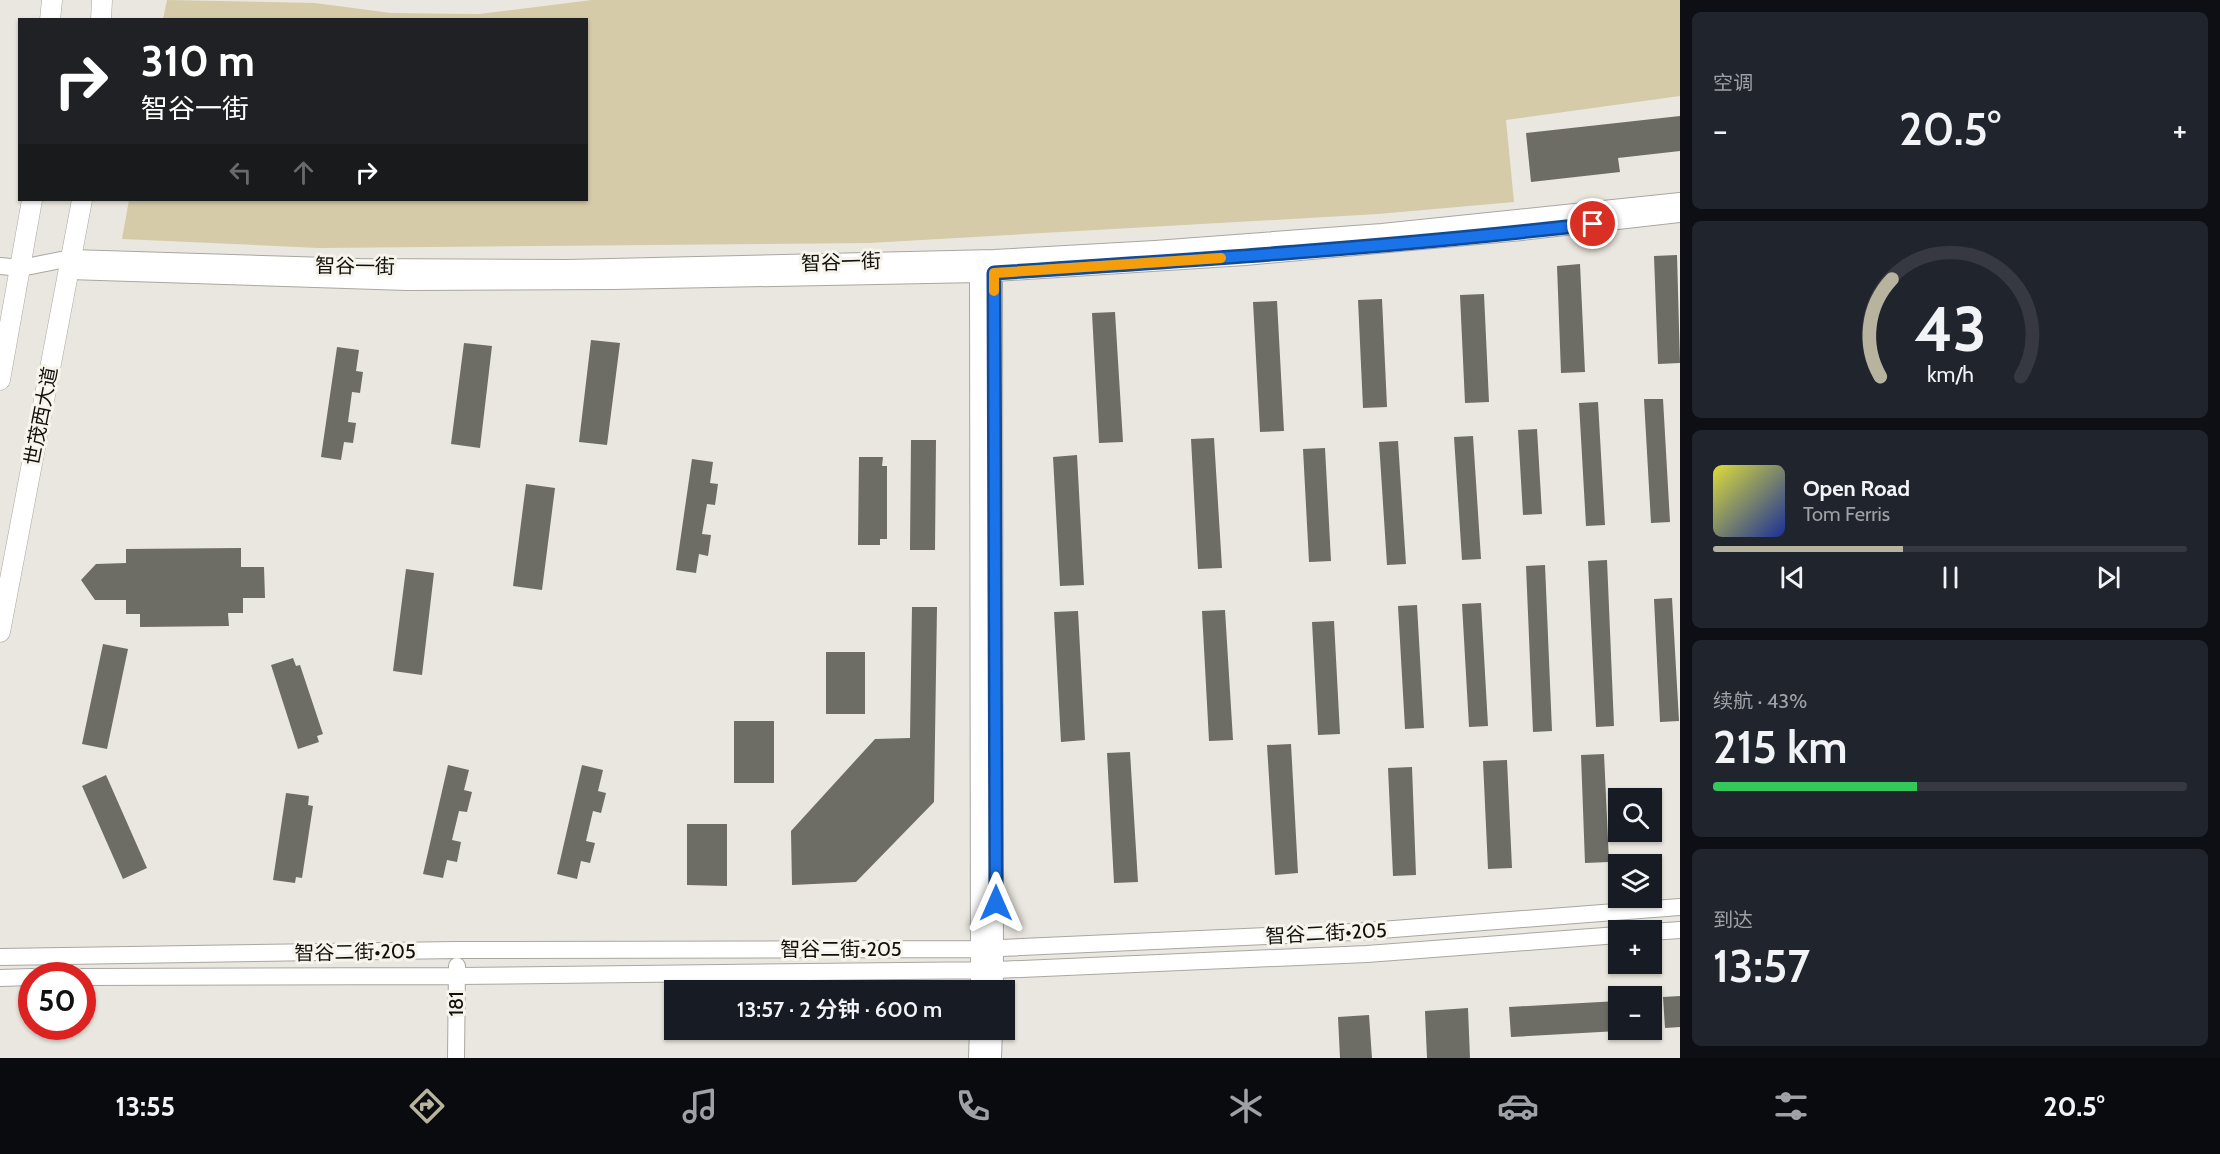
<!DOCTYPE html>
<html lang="zh">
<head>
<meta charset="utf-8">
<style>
  :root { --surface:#171b24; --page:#20242c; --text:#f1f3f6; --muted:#9ea1a6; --line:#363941; --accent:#b8b39e }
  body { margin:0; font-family:Cabin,"Noto Sans SC",sans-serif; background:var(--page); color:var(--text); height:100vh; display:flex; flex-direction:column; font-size:22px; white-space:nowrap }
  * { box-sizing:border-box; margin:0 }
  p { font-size:20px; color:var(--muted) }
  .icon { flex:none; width:33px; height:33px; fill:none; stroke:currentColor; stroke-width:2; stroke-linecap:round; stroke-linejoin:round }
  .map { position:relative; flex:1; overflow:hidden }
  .drawer { display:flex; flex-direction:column; gap:12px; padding:12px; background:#0d0f14; width:540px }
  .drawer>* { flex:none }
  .guide { position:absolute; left:18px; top:18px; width:570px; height:183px; border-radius:0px; box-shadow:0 2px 4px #0004; background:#202124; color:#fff; overflow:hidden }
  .fabs { position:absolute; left:1608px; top:788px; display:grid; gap:12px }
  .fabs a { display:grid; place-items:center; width:54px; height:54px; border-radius:0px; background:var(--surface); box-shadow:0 2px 4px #0004; font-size:30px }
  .speed { position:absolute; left:18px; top:962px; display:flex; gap:12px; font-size:30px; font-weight:700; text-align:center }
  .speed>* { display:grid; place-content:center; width:78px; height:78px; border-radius:50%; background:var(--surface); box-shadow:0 2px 4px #0004; line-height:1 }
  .speed .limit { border:9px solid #d22; background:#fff; color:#111 }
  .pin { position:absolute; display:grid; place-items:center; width:51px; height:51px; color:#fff; margin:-26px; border:3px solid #fff; border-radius:50%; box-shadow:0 2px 6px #0007 }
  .me { position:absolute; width:66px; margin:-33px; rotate:0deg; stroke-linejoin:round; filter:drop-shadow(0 0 4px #0008) }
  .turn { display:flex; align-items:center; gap:21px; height:126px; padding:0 24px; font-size:27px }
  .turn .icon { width:78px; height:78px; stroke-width:2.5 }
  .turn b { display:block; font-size:42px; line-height:51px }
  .lanes { display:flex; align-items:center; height:57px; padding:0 24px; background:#0003; justify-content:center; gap:30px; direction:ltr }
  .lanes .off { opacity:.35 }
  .big { font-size:45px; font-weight:600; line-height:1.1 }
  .drawer .card { flex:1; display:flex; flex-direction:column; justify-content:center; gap:9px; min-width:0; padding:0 21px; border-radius:9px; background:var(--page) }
  .drawer .dial { align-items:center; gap:0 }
  .dial svg { height:156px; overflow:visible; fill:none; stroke:var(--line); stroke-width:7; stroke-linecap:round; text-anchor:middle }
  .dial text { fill:var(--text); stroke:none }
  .song { display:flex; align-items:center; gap:18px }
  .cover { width:72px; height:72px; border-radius:9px; background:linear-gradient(135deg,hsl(60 70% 55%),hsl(230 70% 35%)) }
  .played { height:6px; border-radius:3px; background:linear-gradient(90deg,var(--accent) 40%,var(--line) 40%) }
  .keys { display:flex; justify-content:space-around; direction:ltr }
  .heat { display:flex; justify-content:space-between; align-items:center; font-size:33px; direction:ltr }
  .charge { height:9px; border-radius:4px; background:linear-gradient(90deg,#34c759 43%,var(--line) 0) }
  .trip { position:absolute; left:664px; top:980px; width:351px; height:60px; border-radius:0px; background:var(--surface); box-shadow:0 2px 4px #0004; font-weight:600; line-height:60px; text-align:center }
  .tabs { display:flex; height:96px; justify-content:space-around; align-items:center; background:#090b0e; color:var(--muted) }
  .tabs .icon { width:42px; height:42px }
  .tabs .current { color:var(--accent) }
  .tabs b { font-size:27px; color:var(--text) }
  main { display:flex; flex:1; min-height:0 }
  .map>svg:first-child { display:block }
</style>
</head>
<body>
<main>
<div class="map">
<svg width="1680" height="1058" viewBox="0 0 1680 1058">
  <rect width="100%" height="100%" fill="#e9e7df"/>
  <path fill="#d5cba9" d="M167,0L315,3L391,13L479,14L592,0H1680V96L1506,120L1514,202L1378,214L869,243L319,248L122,239L129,200H586V20L163,19Z"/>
  <path fill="#6d6c65" d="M1680,116V151L1618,158L1620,172L1531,182L1526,133Z
    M1677,255L1680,363L1658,364L1654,256Z
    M1580,264L1585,372L1561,373L1557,266Z
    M1484,294L1489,402L1465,403L1460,295Z
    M1382,299L1387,407L1363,408L1358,300Z
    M1277,301L1284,431L1260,432L1253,302Z
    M1115,312L1123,442L1099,443L1092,313Z
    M591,340L620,343L607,445L579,442Z
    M464,343L492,346L480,448L451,444Z
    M337,347L359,350L356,371L363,372L360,393L352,392L348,422L356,423L353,443L344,442L341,460L321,457Z
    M1644,399H1663L1670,522L1651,523Z
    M1598,402L1605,525L1586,526L1579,403Z
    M1537,429L1542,514L1523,515L1518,430Z
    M1473,436L1481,559L1462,560L1454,437Z
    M1214,438L1222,568L1198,569L1191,439Z
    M911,440H936L935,550H910Z
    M1398,441L1406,564L1387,565L1379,442Z
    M1325,448L1331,561L1309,562L1303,449Z
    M1077,455L1084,585L1060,586L1053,457Z
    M859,457H883L882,466H887V539H880V545H858Z
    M692,459L713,462L710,483L718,484L715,505L707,504L702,534L711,535L708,556L699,554L696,573L676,570Z
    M526,484L555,488L542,590L513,586Z
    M241,548V567H264L265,598H243V613H228L229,626L140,627V614H126V600H95L81,580L96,564L126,563V549Z
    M1607,560L1614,726L1596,727L1588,561Z
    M1545,565L1552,731L1533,732L1526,566Z
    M406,569L434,573L422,675L393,671Z
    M1672,598L1679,721L1660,722L1654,599Z
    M1481,603L1488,726L1469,727L1462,604Z
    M1417,605L1424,728L1405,729L1398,606Z
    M912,607H937L934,802L856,882L792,885L791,831L875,739L910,738Z
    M1225,610L1233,740L1209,741L1202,611Z
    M1078,611L1085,740L1061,742L1054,612Z
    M1334,621L1340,734L1318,735L1312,622Z
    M103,644L128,649L107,749L82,744Z
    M826,652H865V714H826Z
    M293,658L296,666L300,665L323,734L317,736L319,742L298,749L271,665Z
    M734,721H774V783H734Z
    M1291,744L1298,873L1275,875L1267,745Z
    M1130,752L1138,882L1114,883L1107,753Z
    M1604,754L1609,862L1585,863L1581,755Z
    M1507,760L1512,868L1488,869L1483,761Z
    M448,765L469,770L464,790L472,792L467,812L459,811L452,840L461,842L457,862L447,860L443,878L423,874Z
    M582,765L603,770L598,791L606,793L601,813L593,811L586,841L595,843L590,863L581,861L577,879L557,874Z
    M1412,767L1416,875L1393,876L1388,768Z
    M106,775L147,868L123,879L82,786Z
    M286,793L309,796L308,805L313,806L302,878L296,877L295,883L273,880Z
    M687,824H727V886L687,885Z
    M1680,996V1027L1665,1028L1663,997Z
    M1618,1001V1031L1511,1037L1509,1007Z
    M1468,1008L1470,1058H1427L1425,1011Z
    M1369,1015L1372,1058H1340L1338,1017Z"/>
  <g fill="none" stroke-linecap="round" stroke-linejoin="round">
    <g stroke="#a9a7a0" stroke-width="18">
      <path id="secondary" d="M994,262L995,990
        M978,265L979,990
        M0,266L21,268L71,258L360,267L567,268L994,258L1155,249L1382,232L1680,201
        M69,271L407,282L613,281L979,274L1245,257L1522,232L1680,214
        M1652,932L1680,930
        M0,957L457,950L979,949L1355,932L1680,907
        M82,977L457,976L996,970L1367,954L1618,935
        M0,978L32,977
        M456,1058L457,966
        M977,1058L978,1029
        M993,1058L994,1029"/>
    </g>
    <g stroke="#a9a7a0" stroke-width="21">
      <path id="primary" d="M50,20L52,0
        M101,20L102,0
        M0,380L32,200
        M0,632L82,200"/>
    </g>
    <use href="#secondary" stroke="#fff" stroke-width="16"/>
    <use href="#primary" stroke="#fff" stroke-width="20"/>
  </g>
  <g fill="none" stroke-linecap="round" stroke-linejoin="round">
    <g stroke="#114b97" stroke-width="15">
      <path id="route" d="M996,903L994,273C1194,260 1394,247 1593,224"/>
    </g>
    <use href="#route" stroke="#1a73e8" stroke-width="10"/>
    <path stroke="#f59e0b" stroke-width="10" d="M994,291V273L1221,258"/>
  </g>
  <g text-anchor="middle" stroke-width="6" stroke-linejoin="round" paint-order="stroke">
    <g font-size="20" fill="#11100d" stroke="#f7f4ec">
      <text transform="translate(841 262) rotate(-2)" y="7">智谷一街</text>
      <text transform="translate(355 266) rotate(1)" y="7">智谷一街</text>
      <text transform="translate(41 416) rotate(-79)" y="7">世茂西大道</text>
      <text transform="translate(1326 933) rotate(-3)" y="7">智谷二街•205</text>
      <text x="841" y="956">智谷二街•205</text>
      <text transform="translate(355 952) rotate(-1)" y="7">智谷二街•205</text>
      <text transform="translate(456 1004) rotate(-90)" y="7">181</text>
    </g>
  </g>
</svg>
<div class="fabs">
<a><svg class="icon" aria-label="search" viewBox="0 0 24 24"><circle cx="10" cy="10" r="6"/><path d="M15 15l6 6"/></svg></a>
<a><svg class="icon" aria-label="layers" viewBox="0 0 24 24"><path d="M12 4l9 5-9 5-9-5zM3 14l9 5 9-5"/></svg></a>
<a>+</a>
<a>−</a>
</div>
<div class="speed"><div class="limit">50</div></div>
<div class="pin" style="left:1593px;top:224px;background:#d93025"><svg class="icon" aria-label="arrive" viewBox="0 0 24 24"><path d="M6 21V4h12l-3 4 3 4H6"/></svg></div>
<svg class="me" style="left:996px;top:903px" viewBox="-20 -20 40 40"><path d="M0-17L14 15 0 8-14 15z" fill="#1a73e8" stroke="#fff" stroke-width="4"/></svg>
<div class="trip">13:57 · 2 分钟 · 600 m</div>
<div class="guide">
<div class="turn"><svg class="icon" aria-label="right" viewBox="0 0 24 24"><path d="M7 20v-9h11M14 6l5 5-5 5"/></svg><div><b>310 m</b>智谷一街</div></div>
<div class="lanes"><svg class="icon off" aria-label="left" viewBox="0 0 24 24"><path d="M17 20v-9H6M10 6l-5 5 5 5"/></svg><svg class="icon off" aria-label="ahead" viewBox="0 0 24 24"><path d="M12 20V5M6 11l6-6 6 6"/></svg><svg class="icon" aria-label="right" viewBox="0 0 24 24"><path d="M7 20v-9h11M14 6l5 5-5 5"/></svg></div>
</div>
</div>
<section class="drawer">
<div class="card"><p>空调</p>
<div class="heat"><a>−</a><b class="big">20.5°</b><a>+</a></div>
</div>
<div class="card dial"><svg viewBox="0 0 100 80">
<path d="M14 69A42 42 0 1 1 86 69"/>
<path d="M14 69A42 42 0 0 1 20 19" stroke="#b8b39e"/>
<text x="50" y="56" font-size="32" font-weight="700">43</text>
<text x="50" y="72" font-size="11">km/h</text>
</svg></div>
<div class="card">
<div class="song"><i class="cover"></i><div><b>Open Road</b><p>Tom Ferris</p></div></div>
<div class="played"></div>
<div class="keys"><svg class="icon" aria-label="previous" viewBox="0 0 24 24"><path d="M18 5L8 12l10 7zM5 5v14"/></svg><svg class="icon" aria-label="pause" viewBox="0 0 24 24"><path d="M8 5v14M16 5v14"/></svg><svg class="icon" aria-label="next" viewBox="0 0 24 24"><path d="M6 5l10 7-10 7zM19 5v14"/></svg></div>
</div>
<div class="card"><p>续航 · 43%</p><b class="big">215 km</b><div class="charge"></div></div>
<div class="card"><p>到达</p><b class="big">13:57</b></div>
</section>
</main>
<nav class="tabs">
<b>13:55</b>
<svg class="icon current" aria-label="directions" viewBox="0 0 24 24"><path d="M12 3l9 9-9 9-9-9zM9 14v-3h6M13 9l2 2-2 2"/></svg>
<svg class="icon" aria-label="music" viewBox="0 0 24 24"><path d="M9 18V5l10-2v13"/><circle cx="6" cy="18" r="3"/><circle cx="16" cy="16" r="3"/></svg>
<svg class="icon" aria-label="phone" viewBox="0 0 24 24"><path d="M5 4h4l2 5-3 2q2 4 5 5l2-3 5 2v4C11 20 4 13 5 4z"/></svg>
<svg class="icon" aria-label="climate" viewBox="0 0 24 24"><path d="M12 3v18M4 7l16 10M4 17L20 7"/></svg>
<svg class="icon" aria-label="car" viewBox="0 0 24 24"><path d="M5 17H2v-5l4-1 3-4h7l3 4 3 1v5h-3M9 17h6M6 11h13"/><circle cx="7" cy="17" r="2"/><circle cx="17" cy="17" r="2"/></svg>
<svg class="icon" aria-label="filters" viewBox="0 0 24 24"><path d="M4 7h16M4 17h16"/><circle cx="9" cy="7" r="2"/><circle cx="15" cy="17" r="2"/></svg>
<b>20.5°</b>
</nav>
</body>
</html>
